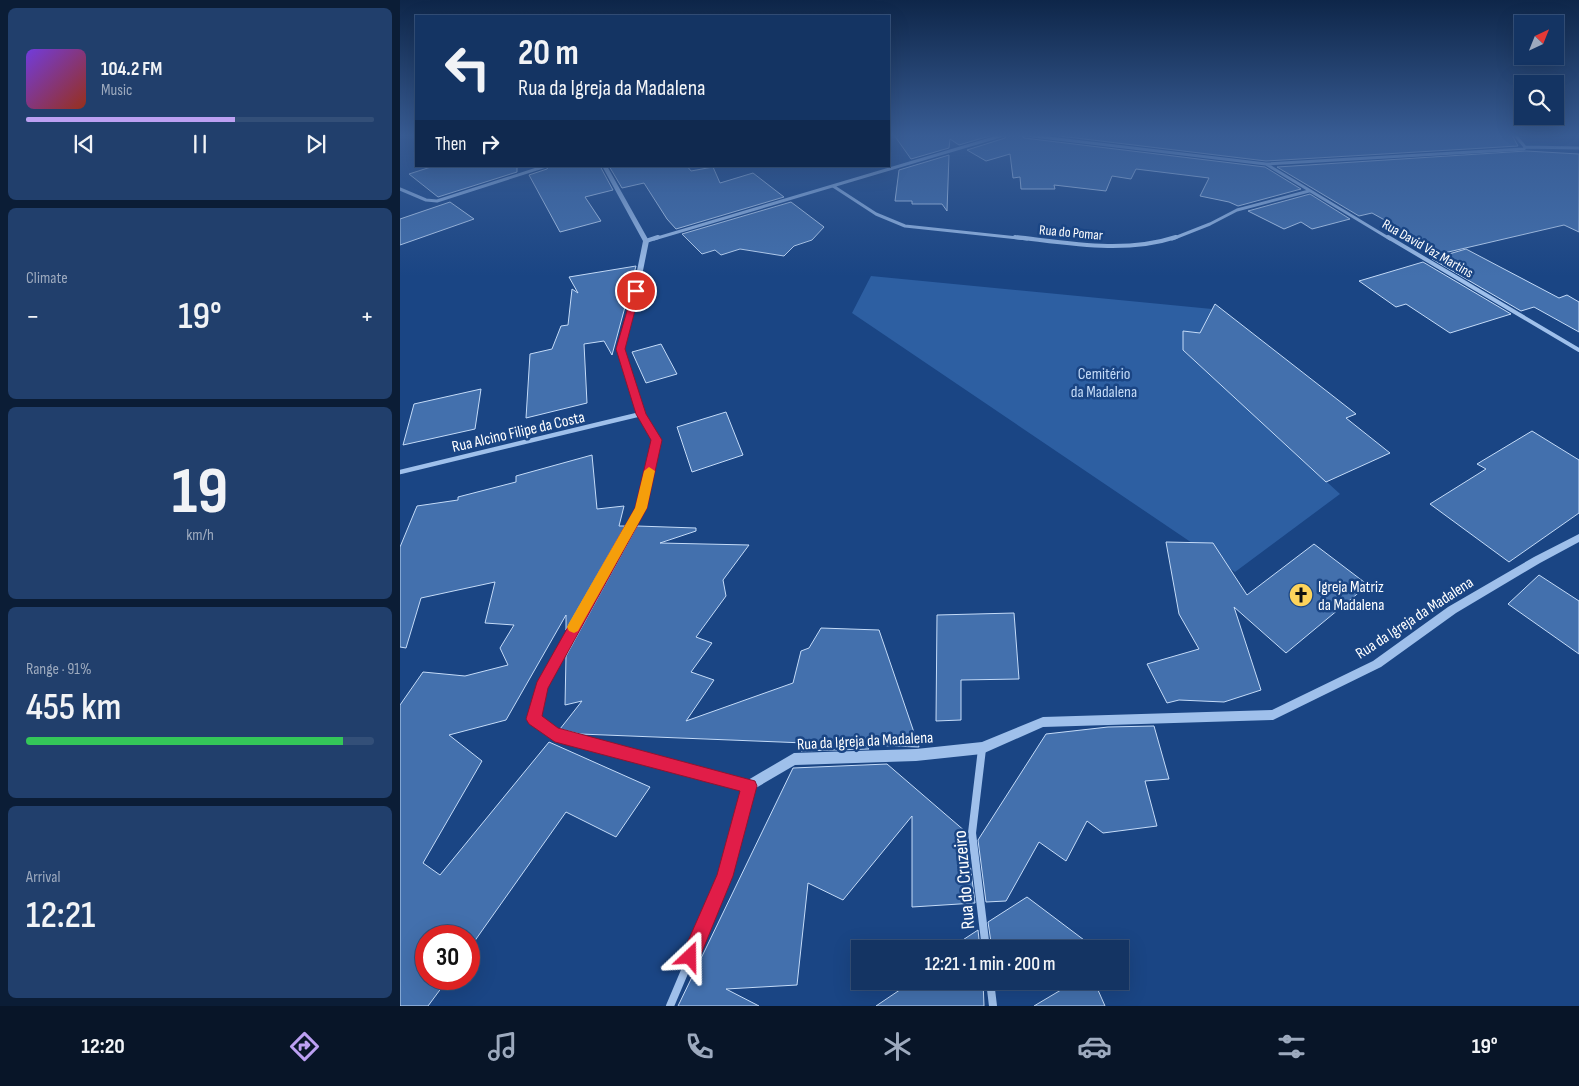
<!DOCTYPE html>
<html lang="en">
<head>
<meta charset="utf-8">
<style>
  :root { --surface:#143463; --page:#213f6c; --text:#f1f3f6; --muted:#9daabe; --line:#334f78; --accent:#bca0f2 }
  body { margin:0; font-family:"Sofia Sans Condensed",sans-serif; background:var(--page); color:var(--text); height:100vh; display:flex; flex-direction:column; font-size:19px; white-space:nowrap }
  * { box-sizing:border-box; margin:0 }
  p { font-size:16px; color:var(--muted) }
  .icon { flex:none; width:28px; height:28px; fill:none; stroke:currentColor; stroke-width:2; stroke-linecap:round; stroke-linejoin:round }
  .map { position:relative; flex:1; overflow:hidden }
  .drawer { display:flex; flex-direction:column; gap:8px; padding:8px; background:#0b1d36; width:400px }
  .drawer>* { flex:none }
  .top-card { position:absolute; left:15px; top:15px; width:475px; height:152px; border-radius:0px; box-shadow:0 5px 20px #0002,0 0 0 1px var(--line); background:#143463; color:var(--text); overflow:hidden }
  .needle { width:32px; rotate:43deg }
  .controls { position:absolute; left:1114px; top:15px; display:grid; gap:10px }
  .controls a { display:grid; place-items:center; width:50px; height:50px; border-radius:0px; background:var(--surface); box-shadow:0 5px 20px #0002,0 0 0 1px var(--line); font-size:25px }
  .speed { position:absolute; left:15px; top:925px; display:flex; gap:10px; font-size:25px; font-weight:700; text-align:center }
  .speed>* { display:grid; place-content:center; width:65px; height:65px; border-radius:50%; background:var(--surface); box-shadow:0 5px 20px #0002,0 0 0 1px var(--line); line-height:1 }
  .speed .limit { border:8px solid #d22; background:#fff; color:#111 }
  .pin { position:absolute; display:grid; place-items:center; width:42px; height:42px; color:#fff; margin:-21px; border:2px solid #fff; border-radius:50%; box-shadow:0 1px 5px #0007 }
  .me { position:absolute; width:55px; margin:-28px; rotate:23deg; stroke-linejoin:round; filter:drop-shadow(0 0 4px #0008) }
  .turn { display:flex; align-items:center; gap:18px; height:105px; padding:0 20px; font-size:22px }
  .turn .icon { width:65px; height:65px; stroke-width:2.5 }
  .turn b { display:block; font-size:35px; line-height:42px }
  .then { display:flex; align-items:center; height:48px; padding:0 20px; background:#0003; gap:10px; font-size:19px }
  .big { font-size:38px; font-weight:600; line-height:1.1 }
  .drawer .widget { flex:1; display:flex; flex-direction:column; justify-content:center; gap:8px; min-width:0; padding:0 18px; border-radius:8px; background:var(--page) }
  .drawer .dial { align-items:center; gap:0 }
  .dial b { font-size:65px; line-height:1 }
  .song { display:flex; align-items:center; gap:15px }
  .cover { width:60px; height:60px; border-radius:8px; background:linear-gradient(135deg,hsl(260 70% 55%),hsl(10 70% 35%)) }
  .played { height:5px; border-radius:2px; background:linear-gradient(90deg,var(--accent) 60%,var(--line) 60%) }
  .keys { display:flex; justify-content:space-around; direction:ltr }
  .heat { display:flex; justify-content:space-between; align-items:center; font-size:28px; direction:ltr }
  .charge { height:8px; border-radius:4px; background:linear-gradient(90deg,#34c759 91%,var(--line) 0) }
  .trip { position:absolute; left:451px; top:940px; width:278px; height:50px; border-radius:0px; background:var(--surface); box-shadow:0 5px 20px #0002,0 0 0 1px var(--line); font-weight:600; line-height:50px; text-align:center }
  .tab-bar { display:flex; height:80px; justify-content:space-around; align-items:center; background:#081528; color:var(--muted) }
  .tab-bar .icon { width:35px; height:35px }
  .tab-bar .on { color:var(--accent) }
  .tab-bar b { font-size:22px; color:var(--text) }
  main { display:flex; flex:1; min-height:0 }
  .map>svg:first-child { display:block }
</style>
</head>
<body>
<main>
<section class="drawer">
<div class="widget">
<div class="song"><i class="cover"></i><div><b>104.2 FM</b><p>Music</p></div></div>
<div class="played"></div>
<div class="keys"><svg class="icon" aria-label="previous" viewBox="0 0 24 24"><path d="M18 5L8 12l10 7zM5 5v14"/></svg><svg class="icon" aria-label="pause" viewBox="0 0 24 24"><path d="M8 5v14M16 5v14"/></svg><svg class="icon" aria-label="next" viewBox="0 0 24 24"><path d="M6 5l10 7-10 7zM19 5v14"/></svg></div>
</div>
<div class="widget"><p>Climate</p>
<div class="heat"><a>−</a><b class="big">19°</b><a>+</a></div>
</div>
<div class="widget dial"><b>19</b><p>km/h</p></div>
<div class="widget"><p>Range · 91%</p><b class="big">455 km</b><div class="charge"></div></div>
<div class="widget"><p>Arrival</p><b class="big">12:21</b></div>
</section>
<div class="map">
<svg width="1179" height="1006" viewBox="0 0 1179 1006">
  <rect width="100%" height="100%" fill="#1a4584"/>
  <path fill="#2d5fa2" d="M471,276L812,309L800,333L783,331V350L940,494L835,572L452,313Z"/>
  <path fill="#4370ad" stroke="#c4dbf8" d="M494,135H593L559,145L550,139L549,148L511,159Z
    M607,135H621L624,138L865,167L901,189L838,206L829,202L800,196L809,178L736,169L731,179L712,176L706,191L654,185L655,189H621L620,177L613,178L610,154L586,161L567,150L605,138Z
    M651,135H1112L1118,146L866,161Z
    M1126,151L1179,154V232L1164,225L1044,253L972,213L959,216L877,167Z
    M549,155L547,211L542,204H512V201H495L499,170Z
    M34,166H117V172L38,197L9,174Z
    M149,166H200L213,190L185,197L201,221L160,232L129,175L147,169Z
    M209,166H287L291,171L313,167L320,183L353,173L384,197L276,229L267,219L244,183L222,188Z
    M910,194L950,219L912,229L901,222L884,229L848,211Z
    M50,202L74,219L0,245V219Z
    M391,202L424,227L412,240L394,246L384,256L340,249L321,255L315,250L302,254L282,234Z
    M1066,249L1159,298L1167,295L1179,302V332L1134,307L1121,311L1032,259Z
    M1023,262L1111,314L1050,333L1006,304L996,307L959,281Z
    M236,266L212,355L204,341L184,344L187,403L126,418L130,354L152,349L161,326L168,325L172,289L178,293L169,277Z
    M815,304L956,414L946,418L990,453L926,482L783,350V331L800,333Z
    M261,344L277,374L246,383L232,352Z
    M81,389L75,429L3,445L14,404Z
    M326,412L343,455L292,472L277,427Z
    M1132,431L1179,460V513L1109,562L1030,504L1086,469L1077,464Z
    M192,455L197,509L224,506L219,526H225L166,630V615L106,720L49,735L82,761L23,863L40,875L149,742L250,787L216,837L166,812L69,949V936H26V979H48L28,1006H0V705L23,672L65,676L108,665L100,648L114,625L85,623L95,582L21,598L6,648L0,647V547L17,506L58,500V497L116,482V476Z
    M237,526L296,528V531L260,543L349,545L323,580L326,596L296,637L312,643L291,672L314,680L286,721L393,683L401,651L409,648L421,628L479,630L519,747L465,745L469,749L401,751L405,743L180,734L160,729L182,701L165,705L166,656Z
    M766,542L813,543L847,595L914,544L968,585L886,653L834,607L861,690L824,702L779,700L767,703L747,664L799,649L779,614Z
    M1139,575L1179,601V654L1108,604Z
    M614,613L619,679L561,680V720L536,721L537,615Z
    M754,726L769,779L745,781L757,826L703,833L687,821L666,861L639,842L606,901L586,902L578,840L646,734L708,727Z
    M487,764L566,832L575,903L512,907V816L443,900L408,883L397,985L326,989L359,1006H278L393,768Z
    M627,897L696,949H592L588,922Z
    M578,930L580,949H549Z
    M513,981H583L584,1006H476Z
    M676,981H694L705,1006H634Z"/>
  <g fill="none" stroke-linecap="round" stroke-linejoin="round">
    <path stroke="#9fc0eb" stroke-width="3" d="M624,135L866,164L1124,149L1125,147L1179,148
      M1115,135L1125,147
      M866,164L990,239
      M433,186L476,214L505,226L627,239
      M0,189L26,200L37,201L146,166
      M254,239L604,135
      M772,239L810,224L837,210L909,191"/>
    <path stroke="#9fc0eb" stroke-width="4" d="M615,237C668,243 724,254 776,237
      M988,237L1179,350
      M246,241L258,237"/>
    <path stroke="#9fc0eb" stroke-width="4.5" d="M0,472L241,414"/>
    <path stroke="#9fc0eb" stroke-width="8" d="M582,749L572,833L586,949
      M590,981L593,1006
      M270,1006L325,876L349,787"/>
    <path fill="#9fc0eb" fill-rule="evenodd" d="M202,166H207L249,241L236,305L224,349L245,414L260,440L245,508L147,687L140,717L158,730L348,780L394,753L516,749L582,742L643,717L872,710L973,661L1048,607L1134,557L1179,534V542L1140,563L1056,613L981,667L873,720L643,727L582,754L516,761L395,765L349,792L155,741L130,723L128,719L137,686L237,508L252,440L237,414L218,349L230,305L243,241Z"/>
  </g>
  <linearGradient id="sky" x2="0" y2="1"><stop stop-color="#0e2649"/><stop offset="0.49" stop-color="#385c94"/><stop offset="1" stop-color="#385c94" stop-opacity="0"/></linearGradient>
  <rect width="1179" height="276" fill="url(#sky)"/>
  <path fill="#e11d48" stroke="#92132f" d="M233,290L240,291L225,349L246,414L262,440L247,508L148,688L142,716L158,728L355,781L357,786L333,876L297,964L290,966L284,964L281,957L317,875L340,791L155,742L129,724L126,719L137,682L235,508L251,440L236,414L216,349Z"/>
  <path fill="#f59e0b" d="M249,467L255,471L247,508L178,631L174,633L169,631L167,627L169,623L235,508L244,471Z"/>
  <defs>
    <g id="church-disc" transform="scale(1.25)"><circle r="9.5" fill="#fdd35b" stroke="#1a4584"/><path d="M-1.2-6h2.4v3.5h3.3v2.4h-3.3V6h-2.4V-.1h-3.3v-2.4h3.3Z" fill="#111"/></g>
  </defs>
  <g fill-rule="evenodd">
    <use href="#church-disc" x="901" y="595"/>
  </g>
  <g text-anchor="middle" stroke-width="5" stroke-linejoin="round" paint-order="stroke">
    <g font-size="14" fill="#fff" stroke="#1a4584">
      <text transform="translate(671 232) rotate(5)" y="5">Rua do Pomar</text>
      <text transform="translate(1028 248) rotate(30)" y="5">Rua David Vaz Martins</text>
    </g>
    <g font-size="16" fill="#c4dbf8" stroke="#1a4584">
      <text x="704" y="379">Cemitério<tspan x="704" dy="18">da Madalena</tspan></text>
    </g>
    <g font-size="16" fill="#fff" stroke="#1a4584">
      <text transform="translate(118 431) rotate(-13)" y="6">Rua Alcino Filipe da Costa</text>
      <text transform="translate(1014 617) rotate(-33)" y="6">Rua da Igreja da Madalena</text>
      <text transform="translate(465 740) rotate(-3)" y="6">Rua da Igreja da Madalena</text>
    </g>
    <g font-size="16" fill="#fff" stroke="#1a4584" text-anchor="start">
      <text x="918" y="592">Igreja Matriz<tspan x="918" dy="18">da Madalena</tspan></text>
    </g>
    <g font-size="19" fill="#fff" stroke="#1a4584">
      <text transform="translate(563 880) rotate(-95)" y="7">Rua do Cruzeiro</text>
    </g>
  </g>
</svg>
<div class="controls">
<a><svg class="needle" viewBox="-14 -14 28 28"><path d="M0-13l5 13h-10z" fill="#e53935"/><path d="M0 13l5-13h-10z" fill="#9daabe"/></svg></a>
<a><svg class="icon" aria-label="search" viewBox="0 0 24 24"><circle cx="10" cy="10" r="6"/><path d="M15 15l6 6"/></svg></a>
</div>
<div class="speed"><div class="limit">30</div></div>
<div class="pin" style="left:236px;top:291px;background:#d93025"><svg class="icon" aria-label="arrive" viewBox="0 0 24 24"><path d="M6 21V4h12l-3 4 3 4H6"/></svg></div>
<svg class="me" style="left:290px;top:957px" viewBox="-20 -20 40 40"><path d="M0-17L14 15 0 8-14 15z" fill="#e11d48" stroke="#fff" stroke-width="4"/></svg>
<div class="trip">12:21 · 1 min · 200 m</div>
<div class="top-card">
<div class="turn"><svg class="icon" aria-label="left" viewBox="0 0 24 24"><path d="M17 20v-9H6M10 6l-5 5 5 5"/></svg><div><b>20 m</b>Rua da Igreja da Madalena</div></div>
<div class="then">Then<svg class="icon" aria-label="right" viewBox="0 0 24 24"><path d="M7 20v-9h11M14 6l5 5-5 5"/></svg></div>
</div>
</div>
</main>
<nav class="tab-bar">
<b>12:20</b>
<svg class="icon on" aria-label="directions" viewBox="0 0 24 24"><path d="M12 3l9 9-9 9-9-9zM9 14v-3h6M13 9l2 2-2 2"/></svg>
<svg class="icon" aria-label="music" viewBox="0 0 24 24"><path d="M9 18V5l10-2v13"/><circle cx="6" cy="18" r="3"/><circle cx="16" cy="16" r="3"/></svg>
<svg class="icon" aria-label="phone" viewBox="0 0 24 24"><path d="M5 4h4l2 5-3 2q2 4 5 5l2-3 5 2v4C11 20 4 13 5 4z"/></svg>
<svg class="icon" aria-label="climate" viewBox="0 0 24 24"><path d="M12 3v18M4 7l16 10M4 17L20 7"/></svg>
<svg class="icon" aria-label="car" viewBox="0 0 24 24"><path d="M5 17H2v-5l4-1 3-4h7l3 4 3 1v5h-3M9 17h6M6 11h13"/><circle cx="7" cy="17" r="2"/><circle cx="17" cy="17" r="2"/></svg>
<svg class="icon" aria-label="filters" viewBox="0 0 24 24"><path d="M4 7h16M4 17h16"/><circle cx="9" cy="7" r="2"/><circle cx="15" cy="17" r="2"/></svg>
<b>19°</b>
</nav>
</body>
</html>
